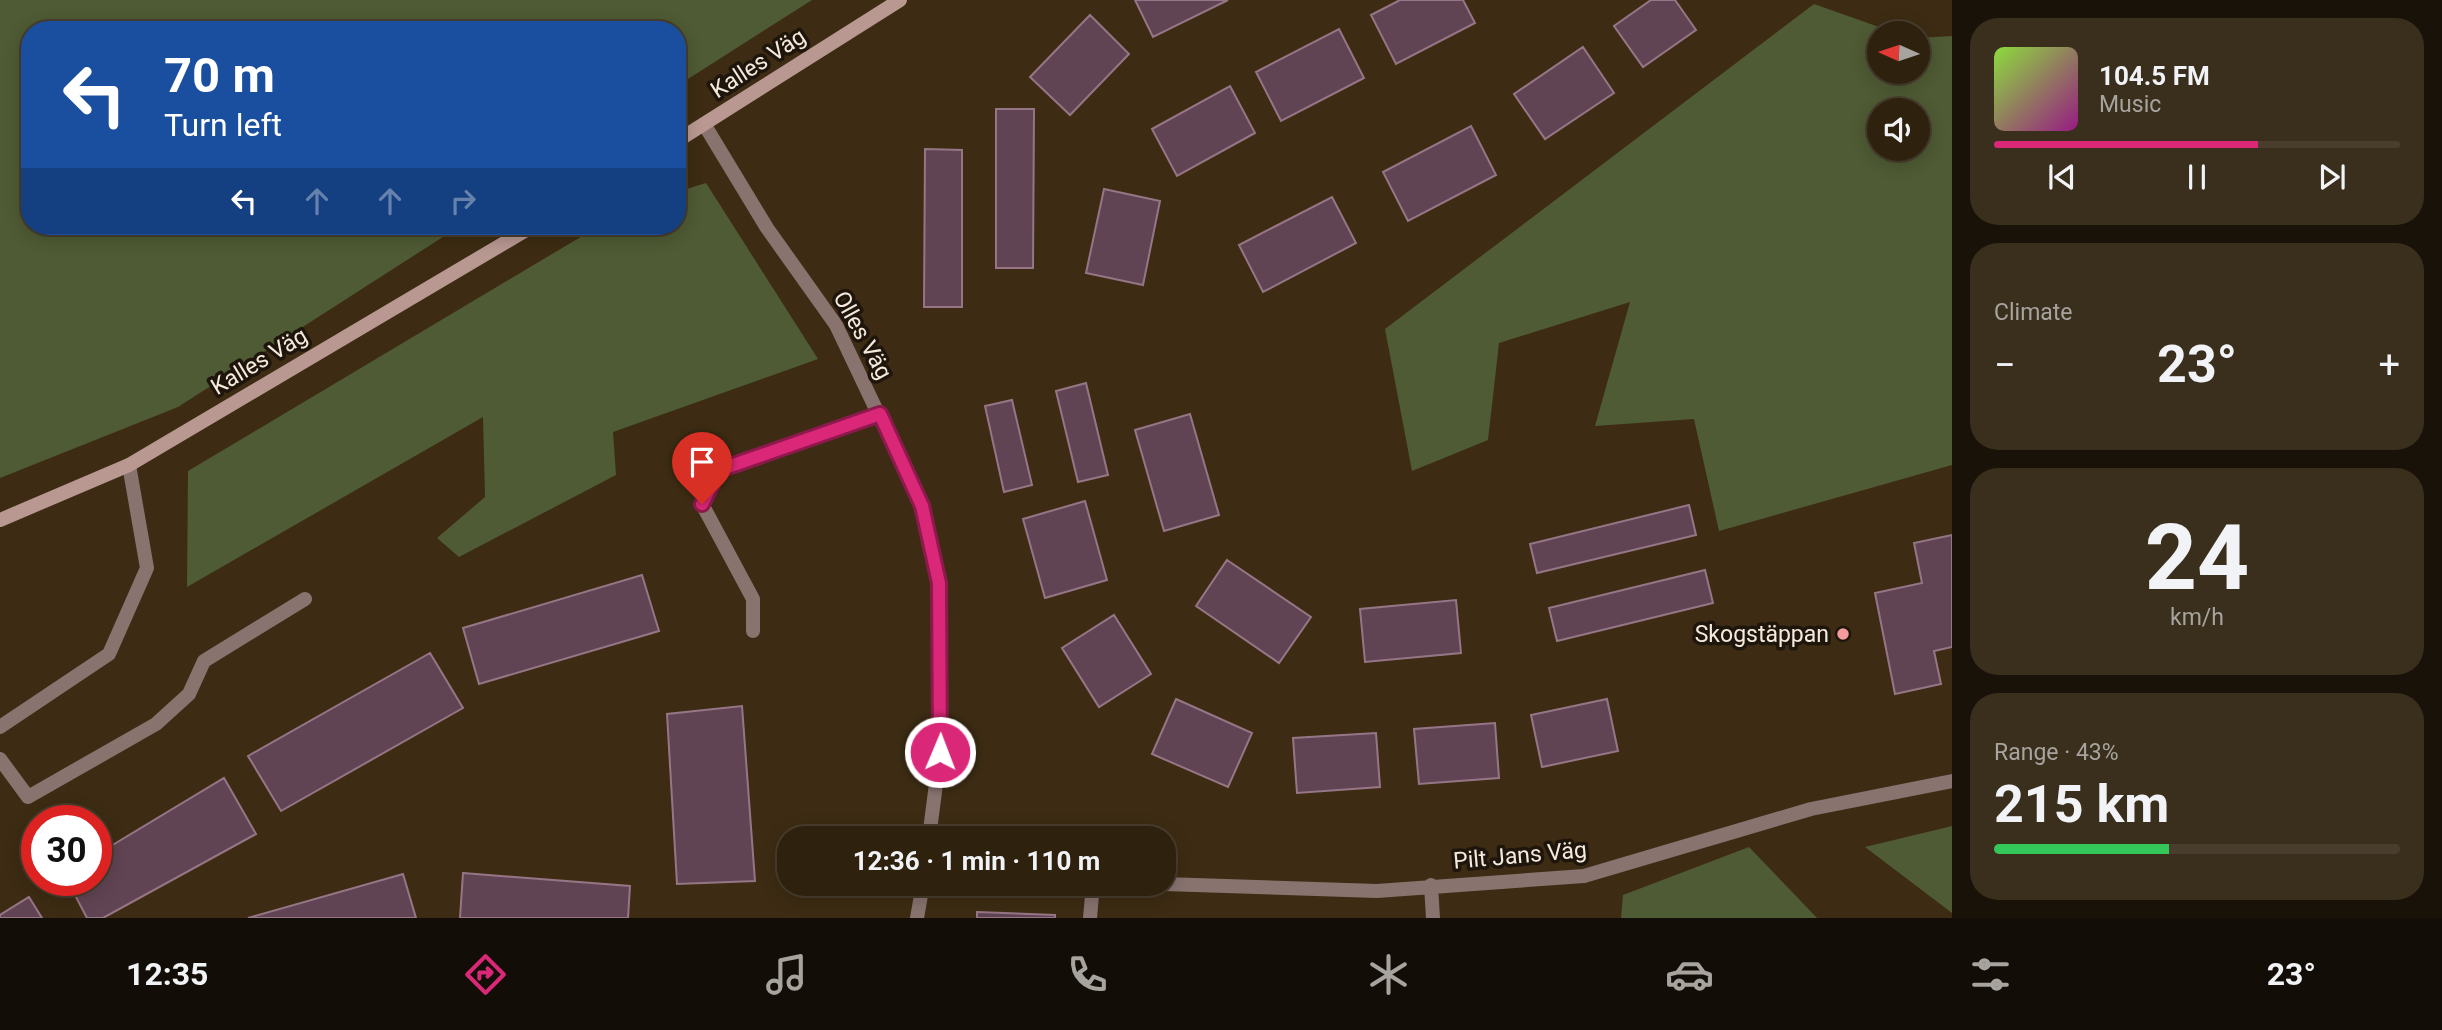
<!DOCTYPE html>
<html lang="en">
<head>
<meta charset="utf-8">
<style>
  :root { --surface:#2e210e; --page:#3a2e1c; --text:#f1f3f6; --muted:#a7a39e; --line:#493e2e; --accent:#db2777 }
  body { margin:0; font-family:Roboto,sans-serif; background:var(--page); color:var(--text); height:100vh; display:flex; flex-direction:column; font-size:26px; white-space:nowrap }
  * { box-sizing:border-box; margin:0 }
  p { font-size:23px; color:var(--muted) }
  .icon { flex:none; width:38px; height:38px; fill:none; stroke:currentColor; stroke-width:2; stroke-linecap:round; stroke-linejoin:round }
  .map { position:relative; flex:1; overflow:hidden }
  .side { display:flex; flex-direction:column; gap:18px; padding:18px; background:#191208; width:490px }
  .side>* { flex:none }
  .guide { position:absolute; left:21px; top:21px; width:665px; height:214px; border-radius:28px; box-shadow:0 4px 18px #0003,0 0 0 2px var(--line); background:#1a4fa0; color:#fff; overflow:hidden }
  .needle { width:46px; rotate:273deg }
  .controls { position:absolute; left:1867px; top:21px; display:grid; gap:14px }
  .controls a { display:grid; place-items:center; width:63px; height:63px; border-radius:50%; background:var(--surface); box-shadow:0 4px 18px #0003,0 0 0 2px var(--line); font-size:35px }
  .speed { position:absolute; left:21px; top:805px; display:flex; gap:14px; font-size:35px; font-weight:700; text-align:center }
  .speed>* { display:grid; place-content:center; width:91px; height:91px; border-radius:50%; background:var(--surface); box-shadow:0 4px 18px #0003,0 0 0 2px var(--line); line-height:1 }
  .speed .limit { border:10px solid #d22; background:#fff; color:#111 }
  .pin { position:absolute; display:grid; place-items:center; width:60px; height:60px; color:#fff; margin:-72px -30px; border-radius:50% 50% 50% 0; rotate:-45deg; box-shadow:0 0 7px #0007 }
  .pin .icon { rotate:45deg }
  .me { position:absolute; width:77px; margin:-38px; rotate:1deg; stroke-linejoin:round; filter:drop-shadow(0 0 5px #0008) }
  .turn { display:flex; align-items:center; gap:24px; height:147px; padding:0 28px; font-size:32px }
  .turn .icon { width:91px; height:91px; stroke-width:2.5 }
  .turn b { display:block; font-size:49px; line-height:60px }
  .lanes { display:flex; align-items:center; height:66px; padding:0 28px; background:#0003; justify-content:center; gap:35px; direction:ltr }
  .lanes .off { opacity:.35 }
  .big { font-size:52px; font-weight:700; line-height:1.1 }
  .side .widget { flex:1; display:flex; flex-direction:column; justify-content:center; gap:10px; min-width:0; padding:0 24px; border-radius:28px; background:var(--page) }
  .side .dial { align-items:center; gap:0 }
  .dial b { font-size:91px; line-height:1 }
  .song { display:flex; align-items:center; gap:21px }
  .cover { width:84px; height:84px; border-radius:10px; background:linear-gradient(135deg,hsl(90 70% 55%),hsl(310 70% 35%)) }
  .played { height:7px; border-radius:4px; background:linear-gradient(90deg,var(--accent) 65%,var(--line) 65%) }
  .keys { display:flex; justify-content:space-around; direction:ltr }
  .heat { display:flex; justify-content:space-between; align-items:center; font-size:38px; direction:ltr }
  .charge { height:10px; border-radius:5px; background:linear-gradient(90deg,#34c759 43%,var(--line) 0) }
  .trip { position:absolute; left:777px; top:826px; width:399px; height:70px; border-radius:28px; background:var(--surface); box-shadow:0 4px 18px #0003,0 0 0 2px var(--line); font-weight:700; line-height:70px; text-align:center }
  .menu { display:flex; height:112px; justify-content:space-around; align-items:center; background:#120d06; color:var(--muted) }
  .menu .icon { width:49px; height:49px }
  .menu .active { color:var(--accent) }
  .menu b { font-size:32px; color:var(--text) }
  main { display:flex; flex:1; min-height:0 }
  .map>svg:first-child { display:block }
</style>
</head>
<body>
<main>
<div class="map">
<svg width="1952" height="918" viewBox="0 0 1952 918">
  <rect width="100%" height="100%" fill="#3d2c13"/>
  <path fill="#4f5b34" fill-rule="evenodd" d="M0,0H812L677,86V30H30V226H460L178,407L0,478Z
    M1814,4L1896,33H1880V72H1918V38L1952,36V465L1719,531L1694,419L1595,426L1630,302L1499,343L1488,440L1412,471L1385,329ZM1918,110V149H1880V110Z
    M706,183L818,359L613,432L616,475L459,557L437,538L485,497L483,417L187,587L188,471L599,226H677V192Z
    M1952,826V913L1865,847Z
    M1749,847L1817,918H1621L1623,895Z"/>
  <path fill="#614453" stroke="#967686" stroke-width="2" d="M1135,0H1228L1153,37Z
    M1400,0H1463L1475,23L1396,64L1371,15Z
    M1651,0H1675L1696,30L1643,67L1614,26Z
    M1090,15L1129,54L1070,115L1030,77Z
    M1339,29L1364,78L1281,121L1256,72Z
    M1583,47L1614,93L1545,139L1514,94Z
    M1230,86L1255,133L1177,176L1152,129Z
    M996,109H1034L1033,268H996Z
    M1471,126L1496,175L1408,221L1383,172Z
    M925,149L962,150V307H924Z
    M1104,189L1160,201L1143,285L1086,273Z
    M1332,197L1356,243L1263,292L1239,245Z
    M1086,383L1108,475L1078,482L1056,391Z
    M1012,400L1032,485L1004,492L985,406Z
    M1190,414L1219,515L1164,531L1135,430Z
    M1085,501L1107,580L1045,598L1023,519Z
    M1689,505L1696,535L1537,573L1530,544Z
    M1952,535V647L1934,651L1941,684L1895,694L1875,593L1922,583L1914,543Z
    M1227,560L1311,617L1279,663L1196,606Z
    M1705,570L1713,603L1557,641L1549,608Z
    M642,575L659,631L479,684L463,628Z
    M1456,600L1461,653L1365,662L1360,609Z
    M1114,615L1151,674L1099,707L1062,648Z
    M430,653L463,708L281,811L248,756Z
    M1176,699L1252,733L1228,787L1152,754Z
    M1607,699L1618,751L1542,767L1531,715Z
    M742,706L755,881L677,884L667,714Z
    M1495,723L1499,778L1419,784L1414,729Z
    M1376,733L1380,787L1297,793L1293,738Z
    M224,778L256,834L103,918H87L67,880H96V855Z
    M463,873L630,886L628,918H460Z
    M403,874L416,918H248Z
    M29,897L42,918H0V915Z
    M977,912L1055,915V918H977Z"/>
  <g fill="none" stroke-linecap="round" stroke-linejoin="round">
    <path stroke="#88736f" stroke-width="14" d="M753,631V599L702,504L719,469L880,414
      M0,759L28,797L156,724L189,694L204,661L305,599"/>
    <path stroke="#88736f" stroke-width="14" d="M704,124L767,228L836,325L922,506L939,583L941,685L940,753L929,838
      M0,727L109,654L147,568L129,465
      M1164,884L1377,891L1584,876L1811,809L1952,781
      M1431,885L1433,918
      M917,918L923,884
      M1090,918L1093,884"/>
    <path stroke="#b99892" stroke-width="14" d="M677,141L900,0
      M0,520L129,465L533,226"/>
  </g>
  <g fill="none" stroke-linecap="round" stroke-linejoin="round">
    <g stroke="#8e194d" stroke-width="18">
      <path id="route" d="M702,504L719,470L880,414L922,506L939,583L940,752"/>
    </g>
    <use href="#route" stroke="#db2777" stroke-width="12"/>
  </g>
  <circle fill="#f59b9d" stroke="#1e160c" stroke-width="2.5" cx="1843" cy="634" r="7"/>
  <g text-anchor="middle" stroke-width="7" stroke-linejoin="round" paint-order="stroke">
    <g font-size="23" fill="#f5eadb" stroke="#1e160c">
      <text transform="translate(758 63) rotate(-33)" y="8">Kalles Väg</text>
      <text transform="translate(863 335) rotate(61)" y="8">Olles Väg</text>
      <text transform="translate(259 361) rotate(-31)" y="8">Kalles Väg</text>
      <text transform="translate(1520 855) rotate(-5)" y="8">Pilt Jans Väg</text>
    </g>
    <g font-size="23" fill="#f5eadb" stroke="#1e160c" text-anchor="end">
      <text x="1829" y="642">Skogstäppan</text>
    </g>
  </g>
</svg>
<div class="controls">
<a><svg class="needle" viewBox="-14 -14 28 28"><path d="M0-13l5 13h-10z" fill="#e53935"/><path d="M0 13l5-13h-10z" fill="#a7a39e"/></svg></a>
<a><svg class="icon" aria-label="sound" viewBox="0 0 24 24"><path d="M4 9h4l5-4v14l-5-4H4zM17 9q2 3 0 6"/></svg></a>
</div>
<div class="speed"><div class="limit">30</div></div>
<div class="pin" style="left:702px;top:504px;background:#d93025"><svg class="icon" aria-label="arrive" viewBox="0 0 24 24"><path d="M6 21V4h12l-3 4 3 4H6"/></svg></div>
<svg class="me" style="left:940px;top:752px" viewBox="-20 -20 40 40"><circle r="17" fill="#db2777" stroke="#fff" stroke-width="3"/><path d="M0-11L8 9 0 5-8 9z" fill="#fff"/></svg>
<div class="trip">12:36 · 1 min · 110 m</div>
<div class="guide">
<div class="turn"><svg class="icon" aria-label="left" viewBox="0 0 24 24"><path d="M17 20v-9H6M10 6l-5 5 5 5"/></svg><div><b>70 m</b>Turn left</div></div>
<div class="lanes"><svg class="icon" aria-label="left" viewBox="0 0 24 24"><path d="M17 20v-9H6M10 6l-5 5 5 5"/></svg><svg class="icon off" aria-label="ahead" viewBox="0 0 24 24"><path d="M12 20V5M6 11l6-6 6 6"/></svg><svg class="icon off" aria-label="ahead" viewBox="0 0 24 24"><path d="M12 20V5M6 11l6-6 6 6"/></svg><svg class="icon off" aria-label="right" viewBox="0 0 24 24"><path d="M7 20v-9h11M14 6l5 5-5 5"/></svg></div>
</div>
</div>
<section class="side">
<div class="widget">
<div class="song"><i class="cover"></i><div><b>104.5 FM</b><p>Music</p></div></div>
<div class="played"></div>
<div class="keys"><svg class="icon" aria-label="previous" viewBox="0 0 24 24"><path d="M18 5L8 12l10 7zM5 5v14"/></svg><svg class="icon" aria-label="pause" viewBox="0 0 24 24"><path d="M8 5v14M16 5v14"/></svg><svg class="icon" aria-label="next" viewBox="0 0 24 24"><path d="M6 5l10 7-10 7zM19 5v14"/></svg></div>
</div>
<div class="widget"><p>Climate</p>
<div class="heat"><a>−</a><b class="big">23°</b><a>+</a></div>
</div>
<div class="widget dial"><b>24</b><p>km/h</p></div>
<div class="widget"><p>Range · 43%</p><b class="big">215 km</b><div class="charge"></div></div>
</section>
</main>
<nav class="menu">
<b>12:35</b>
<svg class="icon active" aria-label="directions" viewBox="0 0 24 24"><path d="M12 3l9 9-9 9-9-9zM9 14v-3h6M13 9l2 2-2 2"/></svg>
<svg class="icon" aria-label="music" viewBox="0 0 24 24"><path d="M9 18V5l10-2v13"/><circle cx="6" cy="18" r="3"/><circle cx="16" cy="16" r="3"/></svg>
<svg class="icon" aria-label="phone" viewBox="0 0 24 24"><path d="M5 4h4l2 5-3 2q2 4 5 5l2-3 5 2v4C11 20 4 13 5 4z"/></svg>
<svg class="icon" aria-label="climate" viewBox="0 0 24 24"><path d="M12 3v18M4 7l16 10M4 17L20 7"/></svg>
<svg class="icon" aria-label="car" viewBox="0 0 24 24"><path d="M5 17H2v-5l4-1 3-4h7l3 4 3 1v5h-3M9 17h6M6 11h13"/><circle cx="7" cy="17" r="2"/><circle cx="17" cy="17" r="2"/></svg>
<svg class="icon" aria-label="filters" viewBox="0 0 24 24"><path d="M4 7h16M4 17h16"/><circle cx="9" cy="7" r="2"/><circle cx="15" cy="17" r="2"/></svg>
<b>23°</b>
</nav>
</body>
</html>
